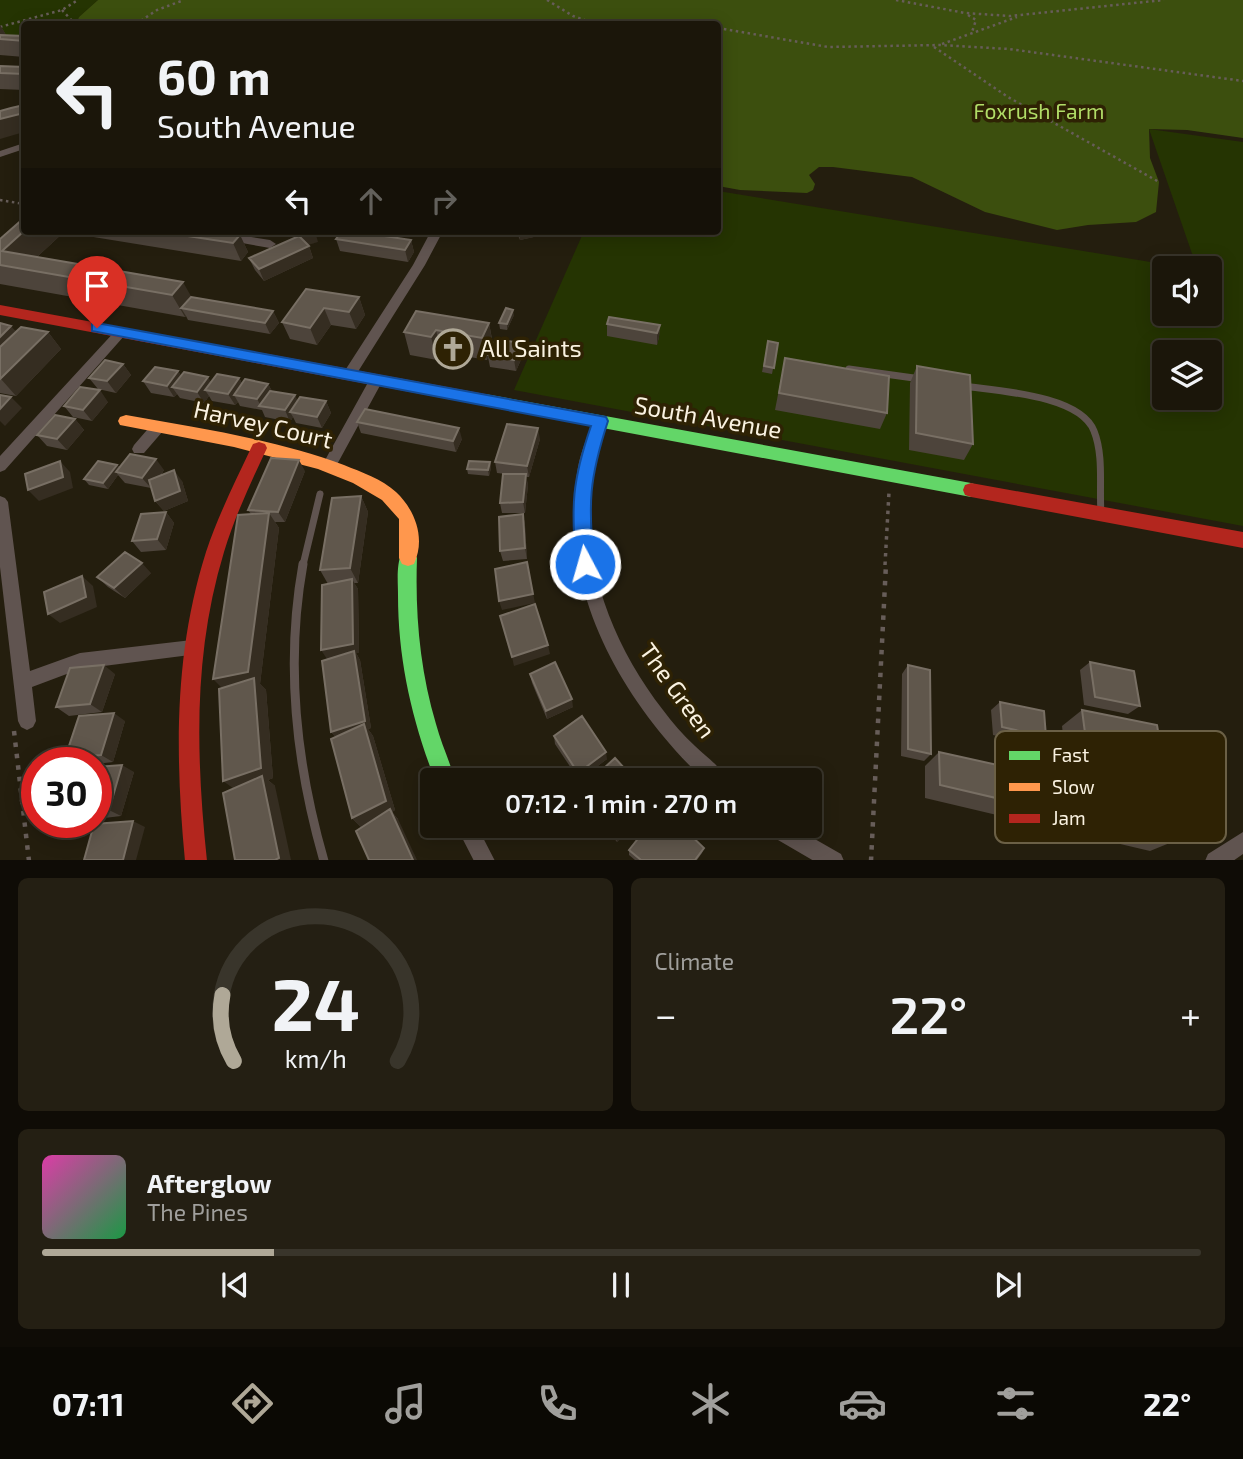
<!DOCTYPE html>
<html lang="en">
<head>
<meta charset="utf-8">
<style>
  :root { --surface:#1b160a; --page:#241f13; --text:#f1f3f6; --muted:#a09f9c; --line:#39352b; --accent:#afa897 }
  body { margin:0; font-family:"Exo 2",sans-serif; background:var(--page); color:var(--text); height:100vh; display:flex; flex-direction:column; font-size:26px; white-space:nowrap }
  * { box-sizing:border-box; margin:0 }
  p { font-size:23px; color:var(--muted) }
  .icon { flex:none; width:38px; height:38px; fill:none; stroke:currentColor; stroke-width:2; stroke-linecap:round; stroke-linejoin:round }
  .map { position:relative; height:860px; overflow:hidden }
  .panel { display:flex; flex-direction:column; gap:18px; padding:18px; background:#0f0c06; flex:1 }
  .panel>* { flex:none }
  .banner { position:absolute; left:21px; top:21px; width:700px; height:214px; border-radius:7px; box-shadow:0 4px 18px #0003,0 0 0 2px var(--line); background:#1b160a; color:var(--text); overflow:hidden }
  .buttons { position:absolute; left:1152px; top:256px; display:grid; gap:14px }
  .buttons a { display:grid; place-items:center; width:70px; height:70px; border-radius:7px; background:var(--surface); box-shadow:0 4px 18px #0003,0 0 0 2px var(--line); font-size:35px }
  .speed { position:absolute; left:21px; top:747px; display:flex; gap:14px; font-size:35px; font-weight:700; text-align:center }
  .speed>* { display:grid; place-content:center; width:91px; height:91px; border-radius:50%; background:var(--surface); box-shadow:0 4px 18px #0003,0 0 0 2px var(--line); line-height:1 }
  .speed .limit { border:10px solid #d22; background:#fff; color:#111 }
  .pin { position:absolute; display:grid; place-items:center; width:60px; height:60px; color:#fff; margin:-72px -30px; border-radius:50% 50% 50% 0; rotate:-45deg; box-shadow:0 0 7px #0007 }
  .pin .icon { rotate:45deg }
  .me { position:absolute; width:77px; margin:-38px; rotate:354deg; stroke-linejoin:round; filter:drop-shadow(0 0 5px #0008) }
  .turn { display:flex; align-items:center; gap:24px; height:147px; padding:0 21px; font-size:32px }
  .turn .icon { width:91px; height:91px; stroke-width:2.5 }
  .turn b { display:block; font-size:49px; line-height:60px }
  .lanes { display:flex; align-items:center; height:66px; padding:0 21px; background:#0003; justify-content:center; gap:35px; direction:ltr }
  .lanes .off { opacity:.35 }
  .big { font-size:52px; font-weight:600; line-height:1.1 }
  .panel .tile { flex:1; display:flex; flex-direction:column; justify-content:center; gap:10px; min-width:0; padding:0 24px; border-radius:10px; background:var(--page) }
  .panel .dial { align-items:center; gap:0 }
  .dial svg { height:182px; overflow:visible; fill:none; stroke:var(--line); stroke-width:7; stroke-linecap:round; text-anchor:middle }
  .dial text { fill:var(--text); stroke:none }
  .song { display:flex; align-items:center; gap:21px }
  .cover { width:84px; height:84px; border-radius:10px; background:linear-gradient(135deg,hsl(320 70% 55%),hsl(140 70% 35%)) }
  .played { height:7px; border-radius:4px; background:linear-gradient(90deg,var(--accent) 20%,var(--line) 20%) }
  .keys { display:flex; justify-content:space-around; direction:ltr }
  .heat { display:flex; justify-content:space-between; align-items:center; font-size:38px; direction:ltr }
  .panel .tiles { flex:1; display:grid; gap:18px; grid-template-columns:1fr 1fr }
  .tile:last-child { grid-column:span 2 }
  .trip { position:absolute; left:420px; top:768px; width:402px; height:70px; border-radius:7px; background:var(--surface); box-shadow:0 4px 18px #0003,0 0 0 2px var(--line); font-weight:600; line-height:70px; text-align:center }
  .menu { display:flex; height:112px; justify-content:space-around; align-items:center; background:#0b0904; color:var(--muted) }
  .menu .icon { width:49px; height:49px }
  .menu .active { color:var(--accent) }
  .menu b { font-size:32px; color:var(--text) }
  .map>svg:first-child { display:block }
</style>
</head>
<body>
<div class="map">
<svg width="1243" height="861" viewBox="0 0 1243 861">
  <rect width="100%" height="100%" fill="#241e0e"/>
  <path fill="#253402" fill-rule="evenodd" d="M0,0H98L79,17L76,24H24V38L0,36Z
    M1149,129L1243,142V526L514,390L584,231H718V191L1187,268H1164V313H1209V268H1197ZM1164,352H1209V397H1164Z"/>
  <path fill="#3c4f0e" d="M98,0H1243V138L1187,130L1149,129L1150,158L1159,182L1156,212L1136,222L1088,225L1057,230L985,212L912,177L833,167H819L809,175L815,184L813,190L807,193L740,190L718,186V24H76L79,17Z"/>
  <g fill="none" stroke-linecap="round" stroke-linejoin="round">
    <path stroke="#675d59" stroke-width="2.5" stroke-dasharray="2.5 3.5" stroke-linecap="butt" d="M547,0L573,16L596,24
      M896,0L965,13L1010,16L1164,0
      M62,10L75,24
      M968,15L976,20L972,32
      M136,24L157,10L184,0
      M0,27L62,10L78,0
      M718,28L828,47L940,45L1009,49L1243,81
      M942,44L1017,17
      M934,47L1008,97L1159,182
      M0,200L24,204"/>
    <path stroke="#675d59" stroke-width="3.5" stroke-dasharray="3.5 5" stroke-linecap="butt" d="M885,565L889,492"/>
    <path stroke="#675d59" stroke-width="4.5" stroke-dasharray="4.5 7" stroke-linecap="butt" d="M14,731L29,861
      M871,861L886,564"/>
    <path stroke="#605450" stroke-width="7" d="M849,369L921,379
      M964,386C998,391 1080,395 1094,431C1104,456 1099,487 1101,513
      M303,565L320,494"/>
    <path stroke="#605450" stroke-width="9" d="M303,564C285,664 296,764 324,861"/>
    <path fill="#605450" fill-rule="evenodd" d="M24,143V149L0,157V151Z
      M186,231H213L270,240L276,244L270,248L192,234Z
      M431,231H443L425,265L354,378H344L342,375L344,372L413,265Z
      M121,328L127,332L125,335L5,470L0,472V456L117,329Z
      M376,375L383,380L334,470H324L322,466L324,462L371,377Z
      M600,416L605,417L607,421C602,436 595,451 592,467C578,555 609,640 663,710C672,722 683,735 695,746C705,756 722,767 726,780H704C620,699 556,587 578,467C581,451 588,436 593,421L595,417Z
      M158,422L163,423L165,427L163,431L144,453H134L132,449L134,445L153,423Z
      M0,496L5,498L8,502L30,671L80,653L192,640L198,642L201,648L198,654L80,669L32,687L36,721L33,727L27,730L21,727L18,721L0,567Z
      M456,826H477L495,861H474Z
      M763,826H792L841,854L844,861H814L766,833Z
      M1243,832V854L1233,861H1205L1208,854Z"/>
    <path fill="#63d668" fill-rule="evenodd" d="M485,394L971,483L977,485L979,490L977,495L971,497L485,406L477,400Z
      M408,550L414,552L417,558C415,615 420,670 436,724C441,743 450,762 455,780H435C412,720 398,660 398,595C398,582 396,565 402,552Z"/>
    <path fill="#ff974d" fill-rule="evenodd" d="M126,415C199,428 274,439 344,465C361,472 382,479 396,492C415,510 426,538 414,564L408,566L402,564L399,558V519L382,500L353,483L318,469L234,447L120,425L118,421L120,417Z"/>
    <path fill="#b3261e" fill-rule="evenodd" d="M0,305L485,394L493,400L485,406L0,315Z
      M259,442L265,444L267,448C251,482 235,516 224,552C193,654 196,756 207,861H185C175,755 174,653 206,552C218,516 235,482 251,448L253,444Z
      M971,483L1243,532V548L971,497L965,495L963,490L965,485Z"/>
  </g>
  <path fill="#4d443b" d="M0,25L6,35L24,36V57L0,55Z
    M0,66L24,67V90L0,89Z
    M24,231H63L64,232L37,257L191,297L273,311L279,323L270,334L188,320L186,316L185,317L0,284V239Z
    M73,231H217L240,235L248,252L241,261L75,234Z
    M471,231H488L486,234Z
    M516,231H543V235L520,240Z
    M336,239L411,240L414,252L408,262L340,251Z
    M318,242L307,245L309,246L313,258L264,281L255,270L249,258Z
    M306,289L359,297L365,315L356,329L331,325L317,345L290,339L282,322Z
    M514,315L507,330L500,329L499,323Z
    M0,323L16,331L48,332L61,349L16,396L0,393Z
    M489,323L493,344L521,343L523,355L516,371L490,367L488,357L487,360L441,352L437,360L410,355L404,332Z
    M607,324L660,325L659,337L657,345L607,336Z
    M768,341L778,343L772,374L762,372Z
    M785,358L887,413L880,429L775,410Z
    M123,364L131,375L116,393L98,389L89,378Z
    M917,366L973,444L964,460L909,450L910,383Z
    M178,371L181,376L211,382L239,378L242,383L268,384L272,391L295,395L297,401H326L331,413L322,428L296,423L293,417L290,422L265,417L262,410L240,406L238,402L235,405L212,401L209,396L204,403L180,398L177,394L174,397L151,393L143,381Z
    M108,402L92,421L73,417L64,406Z
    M75,419L84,430L67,450L47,446L37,435Z
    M357,422L462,439L456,452L361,433Z
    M540,439L529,477H526L528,485L525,513H502L500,503L506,474L497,473L495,462Z
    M490,462L491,468L489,476L468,474L467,469Z
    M117,465L120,467L164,470L161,475L182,481L188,501L164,511L155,501L151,488L125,483L118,475L108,489L89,485L84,479Z
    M305,471L285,522H275L279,528L260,684L266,690L273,778L268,780L275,786L234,788L222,688L251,514L248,510Z
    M361,496L368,512L358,583H354L358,589L359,653H356L360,660L371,728L368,729L373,736L395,810L392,812L398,819L367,824L361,827L352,818L336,737L331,732L327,659L328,584L320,570Z
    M166,512L174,523L166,550L141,552L132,541Z
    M523,514L525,525L527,559L503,561L500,551Z
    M151,573L125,598L108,587L97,577Z
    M1090,662L1140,706L1128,714L1084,705L1080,670Z
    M908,665L931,754L924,761L901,756L902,674Z
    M115,674L102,712L69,716L56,707Z
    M530,674L573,707L547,719L532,683Z
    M1000,702L1046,737L1037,745L993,735L991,710Z
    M1082,710L1177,840L1150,851L925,798V766L939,752L1068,781L1062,726Z
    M125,721L113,762L96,764L74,763L65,758Z
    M554,736L607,759L579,780L555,744Z
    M96,767L134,772L121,816L96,819Z
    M604,826H632L617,842Z
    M704,848L702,853L697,860H635L629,855V850Z"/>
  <path fill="#352d21" d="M0,25L8,38L0,39Z
    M24,113V132L0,139V119Z
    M24,231H63L64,232L24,269L2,251Z
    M310,231H315L318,242L302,246L298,234Z
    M519,231H543V235L520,240Z
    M240,235L248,252L241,261L233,243Z
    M411,240L414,252L408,262L405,250Z
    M309,246L313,258L264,281L259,269Z
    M183,282L196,305L181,308L186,316L185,317L172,295Z
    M359,297L365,315L356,329L349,312Z
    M324,308L331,325L317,345L310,328Z
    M513,310L514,315L507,330V324Z
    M273,311L279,323L270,334L265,323Z
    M489,323L493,346L487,360L482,338Z
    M660,325L659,337L657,345V333Z
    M11,326L26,343L0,368V337Z
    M436,330L441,352L437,360L431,337Z
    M48,332L61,349L16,396L1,379Z
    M521,343L523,355L516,371L514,360Z
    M123,364L131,375L116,393L107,381Z
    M178,371L186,383L172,387L177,394L174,397L167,386Z
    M208,377L215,389L205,390L209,396L204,403L197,392Z
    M239,378L246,390L234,395L238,402L235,405L228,394Z
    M268,384L274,395L261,406L257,399Z
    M100,390L108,402L92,421L83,410Z
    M295,395L300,406L290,412L293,417L290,422L285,410Z
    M11,397L22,408L5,426L0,421V409Z
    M326,401L331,413L322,428L317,417Z
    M75,419L84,430L67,450L57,439Z
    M459,428L462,439L456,452L453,441Z
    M538,428L540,439L529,477L527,466Z
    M156,459L164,470L151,488L142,478Z
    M299,460L305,471L285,522L278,512Z
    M60,461L70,472L73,488L39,501L28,490Z
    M490,462L491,468L489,476L488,470Z
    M117,465L122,470L116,472L118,475L108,489L103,483Z
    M174,470L182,481L188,501L164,511L155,501Z
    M526,474L528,485L525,513L523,502Z
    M361,496L368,512L358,583L350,568Z
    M166,512L174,523L166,550L157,539Z
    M269,513L279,528L260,684L266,690L273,778L268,780L275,786L291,860H275L237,791L223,781L226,692L213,679Z
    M523,514L525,525L527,559L525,548Z
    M527,562L535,603L502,610L499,601Z
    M142,563L151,573L125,598L114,588Z
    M82,576L93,586L97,607L60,623L48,614Z
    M352,579L358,589L359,653H356L360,660L371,728L368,729L373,736L395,810L392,812L398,819L417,860H413L391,812L361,827L352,818L338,740L331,732L327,659L321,650Z
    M548,645L550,654L514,666L512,657Z
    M104,665L115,674L102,712L90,704Z
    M572,699L573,707L547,719L546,711Z
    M114,713L125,721L113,762L101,755Z
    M606,752L607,759L579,780L578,773Z
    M122,765L134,772L121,816L109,810Z
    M133,821L145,827L136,860H123Z
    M562,826H566L555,835V832Z
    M626,826H632L617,842L616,836Z"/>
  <path fill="#60574c" stroke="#786f64" stroke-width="2" d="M0,35L24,36V41L0,39Z
    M0,66L24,67V74L0,73Z
    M24,105V113L0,119V111L11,108Z
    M24,218V231L2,251L183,282L172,295L0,265V239Z
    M155,231H217L240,235L233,243Z
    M297,231H310L298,234Z
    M342,231H351L411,240L405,250L336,239Z
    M299,236L309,246L259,269L249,258Z
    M306,289L359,297L349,312L324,308L310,328L282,322Z
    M191,297L273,311L265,323L181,308Z
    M506,308L513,310L507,324L499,323Z
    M416,311L489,323L482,338L436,330L431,337L404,332Z
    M609,317L660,325L657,333L607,324Z
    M0,323L11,326L0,337Z
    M21,327L48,332L0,379V347Z
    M496,339L521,343L514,360L488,355Z
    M768,341L778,343L774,368L764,366Z
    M785,358L889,376L887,413L779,393Z
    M105,360L123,364L107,381L89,378Z
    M917,366L970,375L973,444L916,433Z
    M155,367L178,371L167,386L143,381Z
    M184,372L208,377L197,392L172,387Z
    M217,374L239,378L228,394L205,390Z
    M245,379L268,384L257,399L234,395Z
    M80,387L100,390L83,410L64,406Z
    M270,391L295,395L285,410L259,406Z
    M0,395L11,397L0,409Z
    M300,397L326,401L317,417L290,412Z
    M365,409L459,428L453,441L357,422Z
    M55,415L75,419L57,439L37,435Z
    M507,424L538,428L527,466L495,462Z
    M130,454L156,459L142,478L116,472Z
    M271,458L299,460L278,512L248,510Z
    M60,461L63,477L28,490L25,474Z
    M98,461L117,465L103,483L84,479Z
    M469,461L490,462L488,470L467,469Z
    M174,470L180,491L155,501L149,480Z
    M503,474H526L523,502L500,503Z
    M361,496L350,568L320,570L332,498Z
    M166,512L157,539L132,541L141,514Z
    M269,513L248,672L213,679L238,515Z
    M523,514L525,548L500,551L499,517Z
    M125,552L142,563L114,588L97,577Z
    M527,562L533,594L499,601L495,569Z
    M82,576L86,597L48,614L44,592Z
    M352,579L353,644L321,650L322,585Z
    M535,604L548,645L512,657L500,616Z
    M354,651L365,721L331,732L322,661Z
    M555,662L572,699L546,711L530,674Z
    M1090,662L1134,671L1140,706L1095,697Z
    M104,665L90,704L56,707L70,668Z
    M908,665L930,670L931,754L908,749Z
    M254,678L261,768L223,781L219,689Z
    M1000,702L1044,711L1046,737L1002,727Z
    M1082,710L1157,725L1177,840L940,785L939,752L1092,786Z
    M114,713L101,755L65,758L79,716Z
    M582,716L606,752L578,773L554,736Z
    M364,724L386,801L352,818L331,739Z
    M615,758L635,780H591Z
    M122,765L109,810L96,811V767Z
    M262,776L279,858L275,860H235L223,793Z
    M390,809L413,860H369L356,831Z
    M133,821L123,860H84L94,824Z
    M550,826H562L555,832Z
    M608,826H626L616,836Z
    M648,826H681L704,848L695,860H641L629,850Z"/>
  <path fill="#1a73e8" stroke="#114b97" stroke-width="2" d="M97,323L606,417L608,421C589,479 588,504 594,564L591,570L585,572L578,570L576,564C571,506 572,481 591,426L92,331V324Z"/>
  <defs>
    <g id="church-ring" transform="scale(2.0125)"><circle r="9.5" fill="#2e2204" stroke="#afa897" stroke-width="1.5"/><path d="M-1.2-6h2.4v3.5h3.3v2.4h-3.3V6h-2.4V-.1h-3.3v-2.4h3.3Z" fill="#afa897"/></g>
  </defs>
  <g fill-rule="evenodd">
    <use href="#church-ring" x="453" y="349"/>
  </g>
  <g text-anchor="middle" stroke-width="7" stroke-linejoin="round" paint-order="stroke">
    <g font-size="21" fill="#b1dd67" stroke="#2e2204">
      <text x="1039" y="119">Foxrush Farm</text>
    </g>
    <g font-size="24" fill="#faf2e1" stroke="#2e2204" text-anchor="start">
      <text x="480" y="357">All Saints</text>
    </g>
    <g font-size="24" fill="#faf2e1" stroke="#2e2204">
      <text transform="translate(708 418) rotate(10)" y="8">South Avenue</text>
      <text transform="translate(263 425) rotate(13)" y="8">Harvey Court</text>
      <text transform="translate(677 691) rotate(54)" y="8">The Green</text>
    </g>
  </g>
  <rect x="995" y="731" width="231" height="112" rx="10" fill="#2e2204" stroke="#6b6046" stroke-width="2"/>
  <rect x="1009" y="751" width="31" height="9" fill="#63d668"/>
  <rect x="1009" y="783" width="31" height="8" fill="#ff974d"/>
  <rect x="1009" y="814" width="31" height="9" fill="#b3261e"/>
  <g font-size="19" fill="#faf2e1">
    <text x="1052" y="762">Fast</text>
    <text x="1052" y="794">Slow</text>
    <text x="1052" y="825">Jam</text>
  </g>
</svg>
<div class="buttons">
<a><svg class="icon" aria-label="sound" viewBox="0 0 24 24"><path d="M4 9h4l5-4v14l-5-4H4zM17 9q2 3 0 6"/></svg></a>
<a><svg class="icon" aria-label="layers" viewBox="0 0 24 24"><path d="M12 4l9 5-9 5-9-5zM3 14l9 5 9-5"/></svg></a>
</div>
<div class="speed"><div class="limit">30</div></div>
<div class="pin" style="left:97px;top:328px;background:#d93025"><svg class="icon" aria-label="arrive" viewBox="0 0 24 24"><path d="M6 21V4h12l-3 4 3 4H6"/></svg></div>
<svg class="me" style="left:585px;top:564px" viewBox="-20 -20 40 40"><circle r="17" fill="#1a73e8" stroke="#fff" stroke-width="3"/><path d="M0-11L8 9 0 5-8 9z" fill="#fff"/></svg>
<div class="trip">07:12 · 1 min · 270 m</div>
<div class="banner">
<div class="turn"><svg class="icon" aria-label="left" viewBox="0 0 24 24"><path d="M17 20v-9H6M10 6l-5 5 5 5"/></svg><div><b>60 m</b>South Avenue</div></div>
<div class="lanes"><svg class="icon" aria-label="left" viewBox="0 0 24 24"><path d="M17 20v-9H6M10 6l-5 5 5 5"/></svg><svg class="icon off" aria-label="ahead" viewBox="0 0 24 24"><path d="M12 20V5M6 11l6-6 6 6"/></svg><svg class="icon off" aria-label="right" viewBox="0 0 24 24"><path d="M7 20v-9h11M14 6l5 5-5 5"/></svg></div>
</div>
</div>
<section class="panel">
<div class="tiles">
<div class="tile dial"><svg viewBox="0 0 100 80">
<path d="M14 69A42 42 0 1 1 86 69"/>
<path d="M14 69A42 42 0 0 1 9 40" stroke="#afa897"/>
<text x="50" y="56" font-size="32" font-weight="700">24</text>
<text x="50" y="72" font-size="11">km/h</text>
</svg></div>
<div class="tile"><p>Climate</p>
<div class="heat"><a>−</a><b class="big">22°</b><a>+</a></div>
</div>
<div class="tile">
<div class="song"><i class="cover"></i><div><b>Afterglow</b><p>The Pines</p></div></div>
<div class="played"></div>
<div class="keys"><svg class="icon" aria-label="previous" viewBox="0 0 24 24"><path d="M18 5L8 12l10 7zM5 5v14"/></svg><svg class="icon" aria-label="pause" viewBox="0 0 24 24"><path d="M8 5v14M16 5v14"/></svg><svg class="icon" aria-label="next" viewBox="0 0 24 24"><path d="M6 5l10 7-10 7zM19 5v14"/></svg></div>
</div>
</div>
</section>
<nav class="menu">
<b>07:11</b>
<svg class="icon active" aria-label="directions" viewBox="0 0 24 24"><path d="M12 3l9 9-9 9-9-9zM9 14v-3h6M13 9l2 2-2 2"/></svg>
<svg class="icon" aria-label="music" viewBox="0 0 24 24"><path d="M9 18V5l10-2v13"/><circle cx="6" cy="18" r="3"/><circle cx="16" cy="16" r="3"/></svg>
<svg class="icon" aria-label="phone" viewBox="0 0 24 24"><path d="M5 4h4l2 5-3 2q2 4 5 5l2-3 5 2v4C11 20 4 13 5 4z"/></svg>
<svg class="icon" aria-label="climate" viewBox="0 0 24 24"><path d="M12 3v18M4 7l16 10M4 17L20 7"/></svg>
<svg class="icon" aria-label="car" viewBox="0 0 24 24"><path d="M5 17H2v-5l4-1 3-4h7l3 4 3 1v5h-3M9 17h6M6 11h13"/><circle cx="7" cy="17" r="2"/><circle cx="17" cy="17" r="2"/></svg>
<svg class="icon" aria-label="filters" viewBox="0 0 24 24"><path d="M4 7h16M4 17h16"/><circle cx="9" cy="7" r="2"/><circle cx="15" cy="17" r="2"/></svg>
<b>22°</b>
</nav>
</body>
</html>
